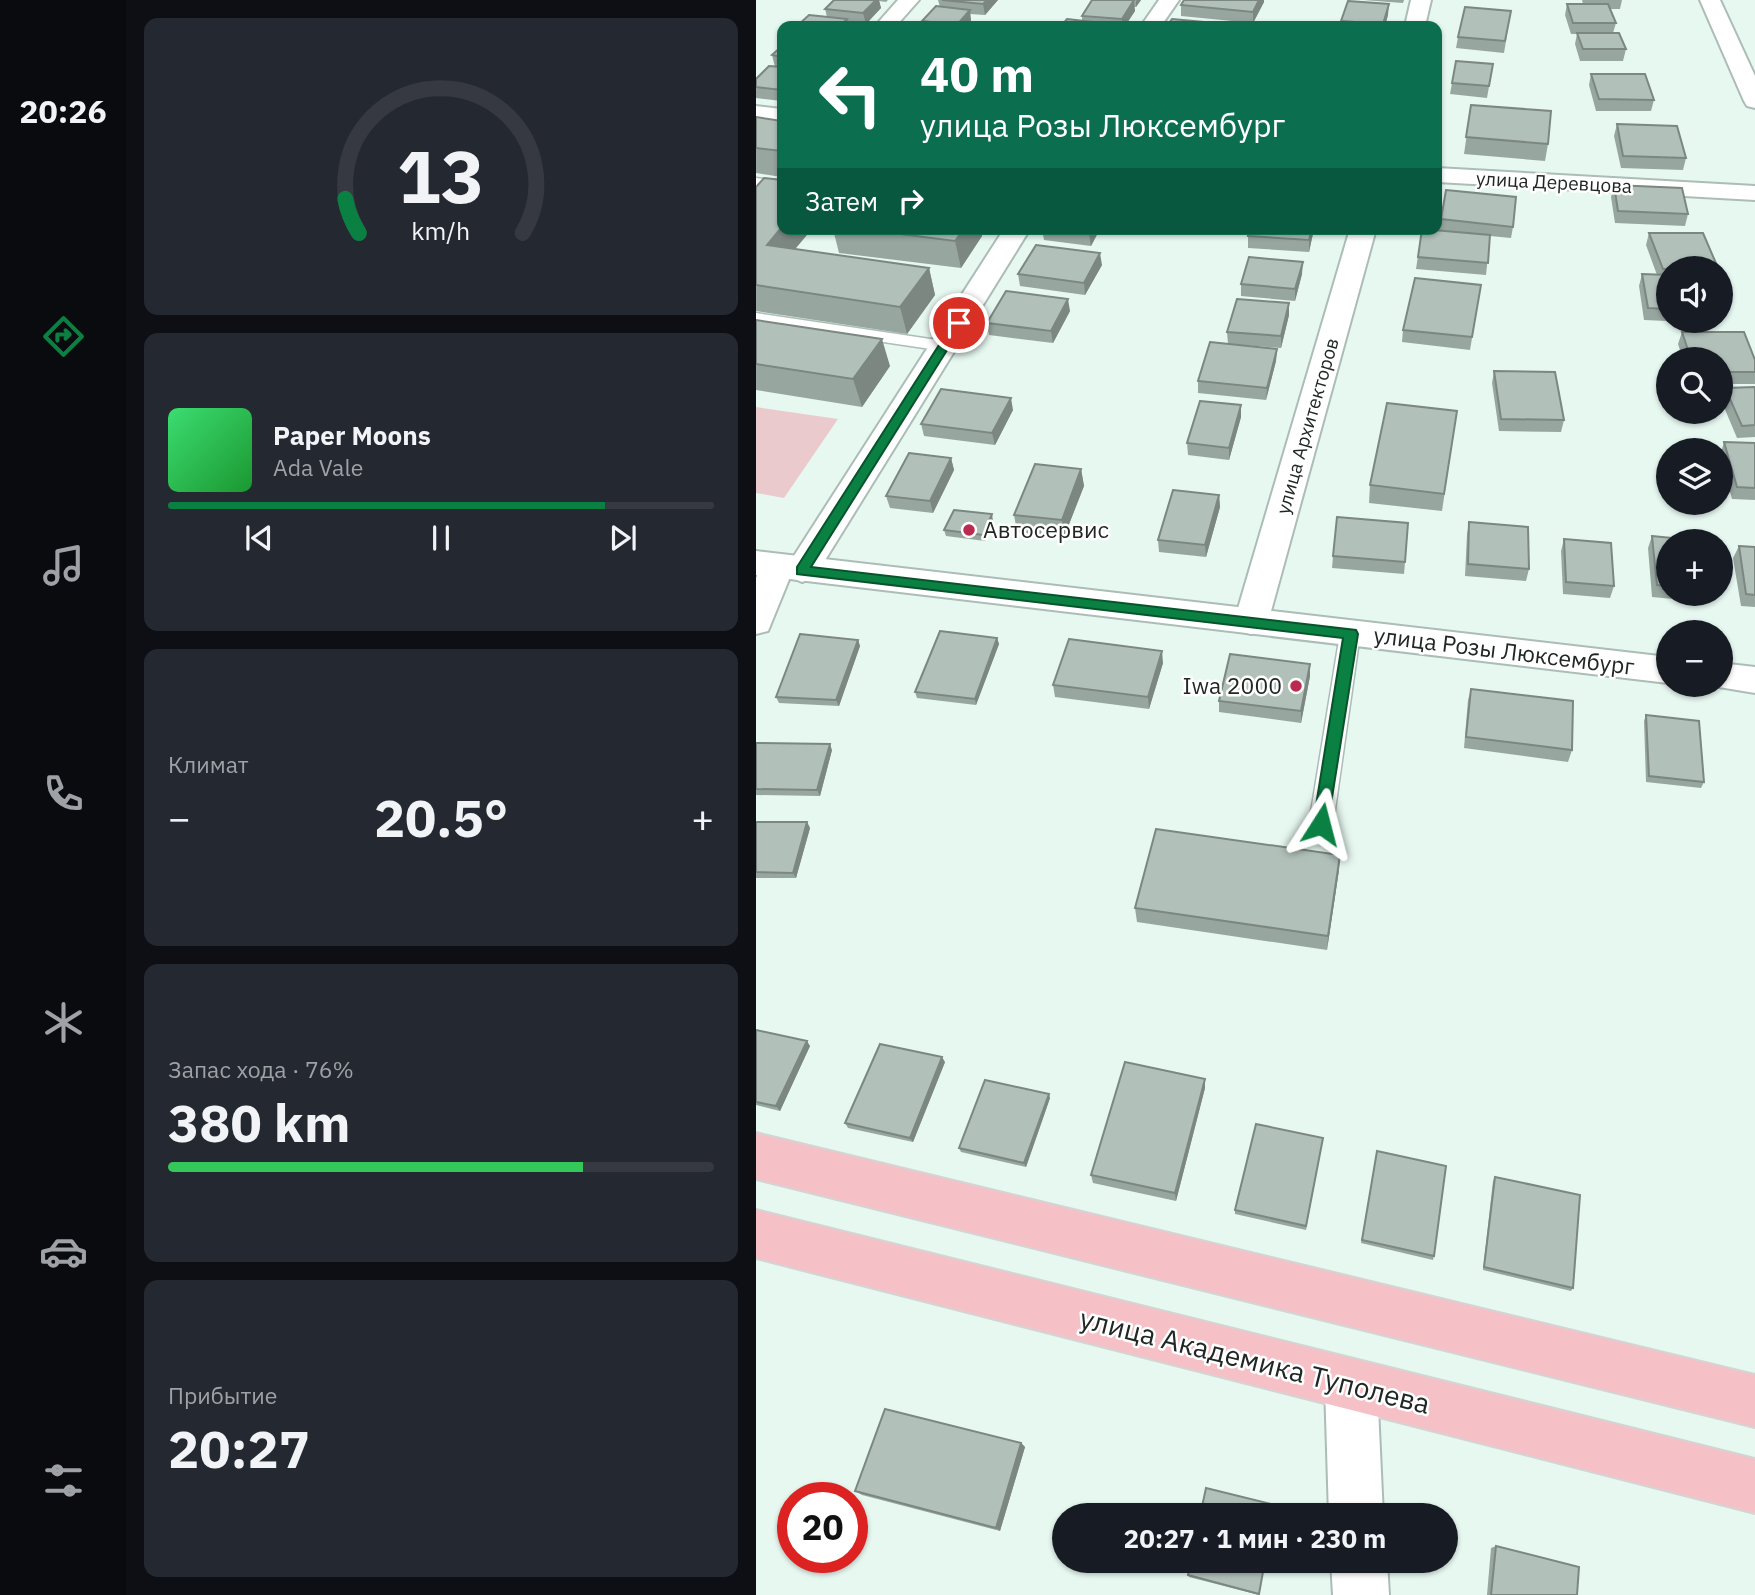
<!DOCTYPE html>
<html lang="ru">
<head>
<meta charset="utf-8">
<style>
  :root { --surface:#171b24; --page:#242831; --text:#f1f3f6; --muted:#9ea1a6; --line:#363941; --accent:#0b8043 }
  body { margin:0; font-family:"IBM Plex Sans",sans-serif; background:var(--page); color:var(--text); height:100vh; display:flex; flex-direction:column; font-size:26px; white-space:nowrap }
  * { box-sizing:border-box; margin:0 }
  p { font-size:23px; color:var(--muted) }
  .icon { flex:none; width:38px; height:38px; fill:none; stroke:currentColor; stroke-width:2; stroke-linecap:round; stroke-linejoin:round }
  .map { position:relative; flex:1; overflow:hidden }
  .drawer { display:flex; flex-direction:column; gap:18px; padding:18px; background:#0d0f14; width:630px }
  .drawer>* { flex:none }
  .banner { position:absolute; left:21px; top:21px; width:665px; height:214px; border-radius:14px; box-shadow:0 2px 5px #0004; background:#0b6e4f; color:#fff; overflow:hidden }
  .fabs { position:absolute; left:900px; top:256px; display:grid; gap:14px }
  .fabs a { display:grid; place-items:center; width:77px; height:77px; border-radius:50%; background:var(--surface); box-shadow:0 2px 5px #0004; font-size:35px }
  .speed { position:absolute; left:21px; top:1482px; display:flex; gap:14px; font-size:35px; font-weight:700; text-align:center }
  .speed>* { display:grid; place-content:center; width:91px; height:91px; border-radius:50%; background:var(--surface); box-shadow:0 2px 5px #0004; line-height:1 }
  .speed .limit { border:10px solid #d22; background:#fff; color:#111 }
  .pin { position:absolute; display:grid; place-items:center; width:60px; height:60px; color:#fff; margin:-30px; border:4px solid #fff; border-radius:50%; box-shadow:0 2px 7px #0007 }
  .me { position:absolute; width:77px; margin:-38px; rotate:9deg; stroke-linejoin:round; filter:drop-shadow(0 0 5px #0008) }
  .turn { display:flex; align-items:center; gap:24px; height:147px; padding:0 28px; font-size:32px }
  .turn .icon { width:91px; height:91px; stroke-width:2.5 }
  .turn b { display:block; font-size:49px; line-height:60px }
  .then { display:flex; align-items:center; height:66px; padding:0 28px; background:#0003; gap:14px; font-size:26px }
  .big { font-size:52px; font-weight:800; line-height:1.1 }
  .drawer .card { flex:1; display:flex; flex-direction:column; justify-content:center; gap:10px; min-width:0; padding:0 24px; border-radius:14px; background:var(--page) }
  .drawer .dial { align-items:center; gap:0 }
  .dial svg { height:182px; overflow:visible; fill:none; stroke:var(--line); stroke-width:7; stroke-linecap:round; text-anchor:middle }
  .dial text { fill:var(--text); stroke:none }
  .song { display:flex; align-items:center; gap:21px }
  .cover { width:84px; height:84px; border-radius:10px; background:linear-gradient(135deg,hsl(140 70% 55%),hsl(130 70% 35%)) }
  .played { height:7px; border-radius:4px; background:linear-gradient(90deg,var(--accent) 80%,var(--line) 80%) }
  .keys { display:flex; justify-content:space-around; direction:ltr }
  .heat { display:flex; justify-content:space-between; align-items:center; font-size:38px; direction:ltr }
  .charge { height:10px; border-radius:5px; background:linear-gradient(90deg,#34c759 76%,var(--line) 0) }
  .trip { position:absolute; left:296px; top:1503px; width:406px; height:70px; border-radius:35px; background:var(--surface); box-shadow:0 2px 5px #0004; font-weight:800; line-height:70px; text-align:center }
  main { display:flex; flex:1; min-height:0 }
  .tab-bar { display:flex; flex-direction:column; width:126px; justify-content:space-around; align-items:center; background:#090b0e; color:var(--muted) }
  .tab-bar .icon { width:49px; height:49px }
  .tab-bar .selected { color:var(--accent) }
  .tab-bar b { font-size:32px; color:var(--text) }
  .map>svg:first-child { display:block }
</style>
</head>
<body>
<main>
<nav class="tab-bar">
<b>20:26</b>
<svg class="icon selected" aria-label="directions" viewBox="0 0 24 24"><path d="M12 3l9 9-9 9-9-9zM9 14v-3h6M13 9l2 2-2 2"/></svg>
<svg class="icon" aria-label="music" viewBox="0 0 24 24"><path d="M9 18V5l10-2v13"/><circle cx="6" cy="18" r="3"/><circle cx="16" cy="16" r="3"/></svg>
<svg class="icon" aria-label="phone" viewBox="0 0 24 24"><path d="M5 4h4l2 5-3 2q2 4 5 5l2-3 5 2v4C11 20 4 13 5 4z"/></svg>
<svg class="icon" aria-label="climate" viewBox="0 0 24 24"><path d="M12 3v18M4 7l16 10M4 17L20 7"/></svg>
<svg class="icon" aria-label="car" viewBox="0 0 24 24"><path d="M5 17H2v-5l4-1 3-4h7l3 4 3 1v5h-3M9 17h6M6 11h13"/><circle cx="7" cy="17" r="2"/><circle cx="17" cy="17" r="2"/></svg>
<svg class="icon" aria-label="filters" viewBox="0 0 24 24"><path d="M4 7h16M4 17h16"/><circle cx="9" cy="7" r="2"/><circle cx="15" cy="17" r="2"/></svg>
</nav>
<section class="drawer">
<div class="card dial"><svg viewBox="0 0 100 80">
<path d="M14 69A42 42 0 1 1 86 69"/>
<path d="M14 69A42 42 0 0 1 8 54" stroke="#0b8043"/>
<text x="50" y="56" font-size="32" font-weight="700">13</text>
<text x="50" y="72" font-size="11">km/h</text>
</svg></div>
<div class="card">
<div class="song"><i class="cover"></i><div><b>Paper Moons</b><p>Ada Vale</p></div></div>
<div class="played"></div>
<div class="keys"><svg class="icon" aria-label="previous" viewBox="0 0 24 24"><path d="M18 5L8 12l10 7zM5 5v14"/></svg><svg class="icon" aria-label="pause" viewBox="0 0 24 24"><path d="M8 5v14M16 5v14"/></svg><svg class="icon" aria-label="next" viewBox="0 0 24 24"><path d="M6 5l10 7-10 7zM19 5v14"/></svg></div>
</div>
<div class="card"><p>Климат</p>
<div class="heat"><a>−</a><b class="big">20.5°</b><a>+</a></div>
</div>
<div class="card"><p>Запас хода · 76%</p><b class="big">380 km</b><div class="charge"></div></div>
<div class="card"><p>Прибытие</p><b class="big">20:27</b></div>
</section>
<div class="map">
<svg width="999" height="1595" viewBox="0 0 999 1595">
  <rect width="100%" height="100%" fill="#e7f8f1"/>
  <path fill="#ebcace" d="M0,407L82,419L28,498L0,493Z"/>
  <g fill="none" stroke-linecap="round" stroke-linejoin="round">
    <g stroke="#acbcb6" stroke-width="3">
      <path id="service" d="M0,178L26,181V189L0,186Z
        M0,313L188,341L196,346L188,351L0,323Z
        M594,626L601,629L604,634L577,824L573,831L565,833L557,831L553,824L584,634L587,629Z"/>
    </g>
    <g stroke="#acbcb6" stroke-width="4">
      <path id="minor" d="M142,0H163L140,26H119Z
        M403,0H423L405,26H385Z
        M655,0H675L669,26H649Z
        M944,0H964L999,76V108L991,106L988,101Z
        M0,106L26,109V123L0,120Z
        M681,168L999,186V200L681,182Z
        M248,229H274L58,578L46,582L34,577L12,631L0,634V578L9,559L21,555L34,562Z
        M594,229H620L512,622L507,631L495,634L483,631L478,622Z
        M595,1359L613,1367L621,1385L627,1516H573L569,1385L577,1367Z
        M575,1561H631L633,1595H577Z"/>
    </g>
    <g stroke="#acbcb6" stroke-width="4">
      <path id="tertiary" d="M0,551L912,657V683L0,575Z
        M964,663L999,667V693L951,685L964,684Z"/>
    </g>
    <g stroke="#d3d4d3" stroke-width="4">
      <path id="primary" d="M0,1133L999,1375V1427L0,1179Z
        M0,1210L999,1459V1513L0,1258Z"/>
    </g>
    <use href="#service" fill="#fff" fill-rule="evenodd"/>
    <use href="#minor" fill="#fff" fill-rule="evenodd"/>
    <use href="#tertiary" fill="#fff" fill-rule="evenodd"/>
    <use href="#primary" fill="#f5c1c7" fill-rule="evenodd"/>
  </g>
  <path fill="#98a6a0" d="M78,0H132L130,2L123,1L125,8L110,24L92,22L93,26L71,17L69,9Z
    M182,0H242L229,15L214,14L215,21L211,26H167L166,21L184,7Z
    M336,0H385L380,7H378L379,11L369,26H305L326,21V16Z
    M428,0H508V2L497,23L425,16V5Z
    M607,0H648L647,3Z
    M826,0H866L864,9H854L860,23L857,33L870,49L867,61H824L819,44L821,34H815L809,15L811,4H827Z
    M755,11L748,53L700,48L702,37Z
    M632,15L629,26H584L585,21Z
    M26,46V101L0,98V79L19,67L16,55Z
    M737,64L731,98L694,94L696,83Z
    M835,74L898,100L895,111H840L833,85Z
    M715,105L792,144L789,161L708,154Z
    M0,117L26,121V177L0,173Z
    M861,124L930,158L927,170L865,168L858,136Z
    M858,185L932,214L929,226L859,223L855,197Z
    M0,187L40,249L173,268L179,295L151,334L0,311Z
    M685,219L757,227L755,238L734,236L730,275L660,269L666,229L683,231Z
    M77,229H225L226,236L205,268L83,253Z
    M286,229H344L335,246L288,240Z
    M493,229H558L553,252L492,248V236Z
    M893,233L912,268V320H957L956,323L888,320L883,286L886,274L901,275L890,245Z
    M346,265L329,295L264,286L262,274Z
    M546,274L539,301L485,296V284Z
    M725,285L714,350L646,342L647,330Z
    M533,303V315L525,348L472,344L471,332Z
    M314,311L297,343L233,335L231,323Z
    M0,320L134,366L106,407L0,390Z
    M926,332L999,360V384H964V359H927L922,344Z
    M521,349L520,361L510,400L442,393V381Z
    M738,371L808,420L805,432L743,431L736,383Z
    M999,387V437L981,438L965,400L969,388Z
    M257,410L239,445L168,436L165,424Z
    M701,411L686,511L613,503L614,485Z
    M485,417L473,460L432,455L431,443Z
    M968,442L999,443V500L976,499L964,456Z
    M195,458L198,470L177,513L134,508L130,496Z
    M325,469L328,486L308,537L261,532L258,515Z
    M463,495L464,507L450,557L403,552L402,540Z
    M237,521L229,541L190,536L188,530Z
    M713,522L773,569L770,581L709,576L711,534Z
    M896,536L912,541V593H952L949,602L896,597L892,548Z
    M808,539L858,586L854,598L807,594L805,551Z
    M983,546L999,547V607L985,606L977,558Z
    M577,556L649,562L648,574L576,568Z
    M241,638L243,644L220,705L161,698L159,692Z
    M102,640L104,646L83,706L23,703L20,697Z
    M407,663L393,709L299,697L297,685Z
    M554,676L545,723L463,712V701Z
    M715,689L816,750L812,762L708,748L712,700Z
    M890,715L948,782L945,788L890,782L888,721Z
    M0,743L76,750L64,796L0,795Z
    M0,822H51L54,828L40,878H0Z
    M583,870L571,950L381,922L379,908Z
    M0,1030L54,1046L24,1111L0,1105Z
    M189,1062L157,1142L92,1128L89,1123Z
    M449,1079V1088L420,1201L337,1183L335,1175Z
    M294,1098L270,1167L205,1152L203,1148Z
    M567,1138L550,1230L479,1214V1210Z
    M621,1151L678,1256L677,1260L605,1243Z
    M739,1177L817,1288L815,1291L727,1270L737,1181Z
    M265,1443L269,1447L244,1531L106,1495L99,1491Z
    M740,1546L821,1595H731L735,1548Z
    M509,1561L503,1595L433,1577L432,1575Z"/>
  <path fill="#7c8782" d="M120,0H123L125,8L110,24L107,13Z
    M231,0H242L229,15L227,4Z
    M378,0L379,11L369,26H366V19Z
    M381,0H385L380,7V1Z
    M503,0H508V2L497,23V12Z
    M633,4L632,15L629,26H627Z
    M214,10L215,21L211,26H201V25Z
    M91,19L93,26H84Z
    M26,227V229H56L20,272L11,245Z
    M208,229H225L226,236L205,268L199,241Z
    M336,229H344L335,246L333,234Z
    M556,229H558L553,252V240Z
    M344,253L346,265L329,295L328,283Z
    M547,262L546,274L539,301V289Z
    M173,268L179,295L151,334L144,307Z
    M312,299L314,311L297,343L295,331Z
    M533,303V315L525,348V336Z
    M126,339L134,366L106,407L97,379Z
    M521,349L520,361L510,400L511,388Z
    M255,398L257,410L239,445L236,433Z
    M485,405V417L473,460V448Z
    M195,458L198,470L177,513L174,501Z
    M325,469L328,486L308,537L306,520Z
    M463,495L464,507L450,557L449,545Z
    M236,514L237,521L229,541L227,535Z
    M241,638L243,644L220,705L219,699Z
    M102,640L104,646L83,706L80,700Z
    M406,651L407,663L393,709L392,697Z
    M554,664V676L545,723V711Z
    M74,744L76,750L64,796L61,790Z
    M51,822L54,828L40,878L37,873Z
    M584,855L583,870L571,950L572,936Z
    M51,1041L54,1046L24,1111L20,1106Z
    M186,1057L189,1062L157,1142L154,1138Z
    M449,1079V1088L420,1201L419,1193Z
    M293,1094L294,1098L270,1167L268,1163Z
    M265,1443L269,1447L244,1531L240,1528Z"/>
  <path fill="#b1c1ba" stroke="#7c8782" stroke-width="2" d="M78,0H120L107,13L69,9Z
    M186,0H231L227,4Z
    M336,0H378L366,19L326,16Z
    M428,0H503L497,12L425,5Z
    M592,1L633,4L627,24L585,21Z
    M811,4H852L860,23H817Z
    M180,6L214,10L201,25L166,21Z
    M709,7L755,11L749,41L702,37Z
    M53,15L91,19L84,26H41Z
    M311,19L363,25L362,26H305Z
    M416,19L460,23L458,26H411Z
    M821,33H863L870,49H827Z
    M26,46V57L16,55Z
    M700,61L737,64L733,86L696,83Z
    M13,66L26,67V90L0,87V79Z
    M835,74H889L898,100L843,99Z
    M715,105L795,111L792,144L710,137Z
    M0,117L26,121V151L0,148Z
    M861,124L921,126L930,158L867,156Z
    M8,178L26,180V227L11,245L173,268L144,307L0,285V187Z
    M858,185L926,188L932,214L862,211Z
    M690,190L760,197L757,227L685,219Z
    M105,229H208L199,241Z
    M293,229H336L333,234Z
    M493,229H556L553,240L492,236Z
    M666,229L734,235L732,263L662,257Z
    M893,233H947L962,268H912V269H907Z
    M280,245L344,253L328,283L262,274Z
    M493,257L547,262L539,289L485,284Z
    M886,274L912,275V309L892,308Z
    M659,278L725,285L716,337L647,330Z
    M250,291L312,299L295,331L231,323Z
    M481,299L533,303L525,336L471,332Z
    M0,320L126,339L97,379L0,364Z
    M926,332H988L999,360V372H964V359H935Z
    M454,342L521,349L511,388L442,381Z
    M738,371L799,372L808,420L745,419Z
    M999,387V425L986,426L969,388Z
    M185,389L255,398L236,433L165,424Z
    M444,401L485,405L473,448L431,443Z
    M631,403L701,411L688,494L614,485Z
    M968,442L999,443V488L981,487Z
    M153,453L195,458L174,501L130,496Z
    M279,464L325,469L306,520L258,515Z
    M417,490L463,495L449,545L402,540Z
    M198,510L236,514L227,535L188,530Z
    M581,517L652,523L649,562L577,556Z
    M713,522L772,527L773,569L712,564Z
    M896,536L947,541H912V586L901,585Z
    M808,539L855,543L858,586L810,582Z
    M983,546L999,547V595L990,594Z
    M184,631L241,638L219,699L159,692Z
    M44,634L102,640L80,700L20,697Z
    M313,639L406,651L392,697L297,685Z
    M474,654L554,664L545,711L463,701Z
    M715,689L817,701L816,750L710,737Z
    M890,715L943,721L948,782L893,776Z
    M0,743L74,744L61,790L0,789Z
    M0,822H51L37,873L0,872Z
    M400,829L584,855L572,936L379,908Z
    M0,1030L51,1041L20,1106L0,1102Z
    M124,1044L186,1057L154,1138L89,1123Z
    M369,1062L449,1079L419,1193L335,1175Z
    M229,1080L293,1094L268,1163L203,1148Z
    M500,1124L567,1138L550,1226L479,1210Z
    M621,1151L690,1166L678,1256L606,1240Z
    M739,1177L824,1195L817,1288L728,1267Z
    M129,1409L265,1443L240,1528L99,1491Z
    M450,1488L519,1505L517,1516H444Z
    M740,1546L823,1567L821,1595H735Z
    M435,1561H509L503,1594L432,1575Z"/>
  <path fill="#0b8043" stroke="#07532c" stroke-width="2" d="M199,320L208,323L55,567L600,630L602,634L571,829H560L557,824L587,638L41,574V567Z"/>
  <g fill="#bb2b50" stroke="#fff" stroke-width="2.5">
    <circle cx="213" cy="530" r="7"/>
    <circle cx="540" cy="686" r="7"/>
  </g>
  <g text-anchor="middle" stroke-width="5" stroke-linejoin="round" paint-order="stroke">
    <g font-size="19" fill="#212724" stroke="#fff">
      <text transform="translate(798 182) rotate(3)" y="7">улица Деревцова</text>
      <text transform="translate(551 426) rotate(-74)" y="7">улица Архитекторов</text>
    </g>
    <g font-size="23" fill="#212724" stroke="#fff" text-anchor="start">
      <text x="227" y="538">Автосервис</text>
      <text x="526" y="694" text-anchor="end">Iwa 2000</text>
    </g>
    <g font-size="23" fill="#212724" stroke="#fff">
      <text transform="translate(748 651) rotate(7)" y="8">улица Розы Люксембург</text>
    </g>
    <g font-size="28" fill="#212724" stroke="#fff">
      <text transform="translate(499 1361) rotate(14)" y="10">улица Академика Туполева</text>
    </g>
  </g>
</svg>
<div class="fabs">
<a><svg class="icon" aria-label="sound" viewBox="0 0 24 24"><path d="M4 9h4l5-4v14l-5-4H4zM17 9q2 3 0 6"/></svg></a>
<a><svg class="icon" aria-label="search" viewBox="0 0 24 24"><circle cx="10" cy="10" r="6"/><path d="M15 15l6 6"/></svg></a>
<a><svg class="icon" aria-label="layers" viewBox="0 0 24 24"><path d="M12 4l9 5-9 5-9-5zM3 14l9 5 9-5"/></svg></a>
<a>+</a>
<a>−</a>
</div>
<div class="speed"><div class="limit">20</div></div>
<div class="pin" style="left:203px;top:323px;background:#d93025"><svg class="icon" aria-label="arrive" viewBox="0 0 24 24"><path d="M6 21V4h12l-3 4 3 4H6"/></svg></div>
<svg class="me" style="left:565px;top:824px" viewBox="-20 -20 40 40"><path d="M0-17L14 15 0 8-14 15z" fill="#0b8043" stroke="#fff" stroke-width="4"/></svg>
<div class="trip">20:27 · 1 мин · 230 m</div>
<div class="banner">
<div class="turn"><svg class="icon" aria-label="left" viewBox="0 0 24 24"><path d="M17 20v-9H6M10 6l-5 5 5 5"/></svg><div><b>40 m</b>улица Розы Люксембург</div></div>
<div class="then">Затем<svg class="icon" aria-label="right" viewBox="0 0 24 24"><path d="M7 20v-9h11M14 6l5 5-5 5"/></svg></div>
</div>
</div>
</main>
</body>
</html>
